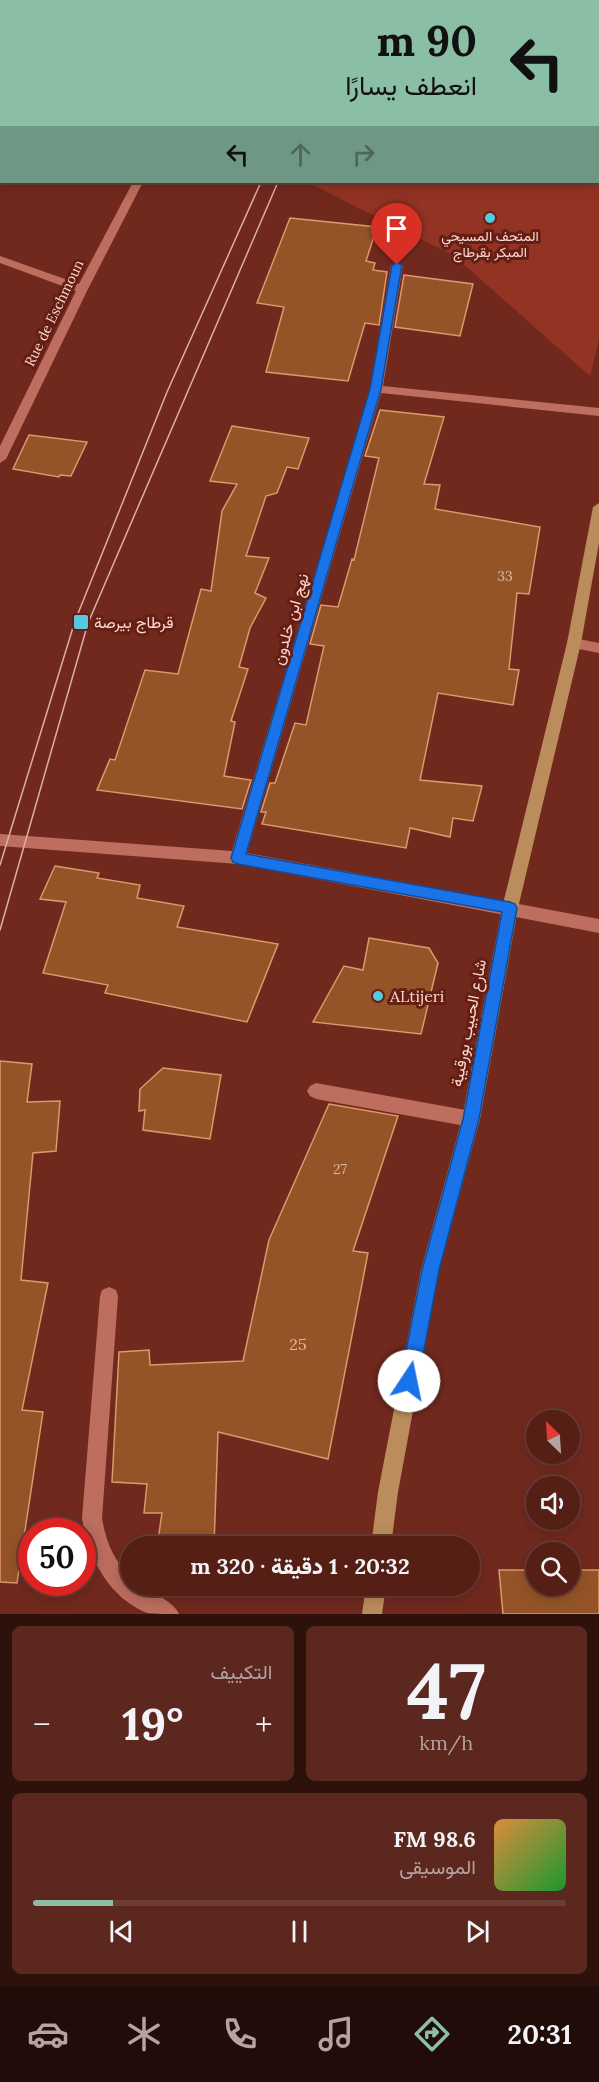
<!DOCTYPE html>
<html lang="ar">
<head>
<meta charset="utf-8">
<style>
  :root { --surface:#551f16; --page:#5b271f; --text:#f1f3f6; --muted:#b6a2a1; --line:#6b3d35; --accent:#8abfa5 }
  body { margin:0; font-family:Lora,Vazirmatn,serif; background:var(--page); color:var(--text); direction:rtl; height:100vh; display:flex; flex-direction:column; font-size:22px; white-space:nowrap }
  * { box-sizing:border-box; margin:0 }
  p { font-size:20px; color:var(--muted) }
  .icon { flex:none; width:33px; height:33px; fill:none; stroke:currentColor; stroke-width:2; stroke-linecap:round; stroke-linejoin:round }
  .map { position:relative; height:1614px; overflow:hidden; direction:ltr }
  .drawer { display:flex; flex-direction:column; gap:12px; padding:12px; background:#2f110c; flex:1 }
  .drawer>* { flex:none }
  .banner { position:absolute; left:0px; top:0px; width:600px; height:183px; box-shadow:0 3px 15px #0003,0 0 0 2px var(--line); direction:rtl; background:#8abfa5; color:#111; overflow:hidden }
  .needle { width:39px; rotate:335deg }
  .tools { position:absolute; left:526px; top:1410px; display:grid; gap:12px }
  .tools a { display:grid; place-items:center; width:54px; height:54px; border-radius:50%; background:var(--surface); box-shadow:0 3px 15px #0003,0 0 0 2px var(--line); font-size:30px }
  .speed { position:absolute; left:18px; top:1518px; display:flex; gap:12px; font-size:30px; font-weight:700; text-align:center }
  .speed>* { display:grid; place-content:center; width:78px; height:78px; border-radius:50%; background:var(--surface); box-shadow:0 3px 15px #0003,0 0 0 2px var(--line); line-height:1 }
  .speed .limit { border:9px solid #d22; background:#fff; color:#111 }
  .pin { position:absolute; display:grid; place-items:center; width:51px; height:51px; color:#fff; margin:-62px -26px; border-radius:50% 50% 50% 0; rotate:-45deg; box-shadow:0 0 6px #0007 }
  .pin .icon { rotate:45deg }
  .me { position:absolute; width:66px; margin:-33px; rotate:11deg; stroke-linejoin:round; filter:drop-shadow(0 0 4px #0008) }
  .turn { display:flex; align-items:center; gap:21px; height:126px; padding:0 24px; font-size:27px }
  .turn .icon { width:78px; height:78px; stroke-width:2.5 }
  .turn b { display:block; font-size:42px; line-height:51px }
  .lanes { display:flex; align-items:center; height:57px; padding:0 24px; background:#0003; justify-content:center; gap:30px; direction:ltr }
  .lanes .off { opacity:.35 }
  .big { font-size:45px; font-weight:800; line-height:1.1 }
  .drawer .widget { flex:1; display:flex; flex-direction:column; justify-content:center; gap:9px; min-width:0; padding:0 21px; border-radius:9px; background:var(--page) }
  .drawer .dial { align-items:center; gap:0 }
  .dial b { font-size:78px; line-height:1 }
  .song { display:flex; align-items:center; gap:18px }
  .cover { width:72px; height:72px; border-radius:9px; background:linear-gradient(135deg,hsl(30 70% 55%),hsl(130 70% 35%)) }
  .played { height:6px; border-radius:3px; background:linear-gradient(90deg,var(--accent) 15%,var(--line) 15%) }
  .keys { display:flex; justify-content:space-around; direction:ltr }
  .heat { display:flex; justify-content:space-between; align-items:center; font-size:33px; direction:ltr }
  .drawer .tiles { flex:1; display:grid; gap:12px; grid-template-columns:1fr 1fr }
  .widget:last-child { grid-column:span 2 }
  .trip { position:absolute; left:120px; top:1536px; width:360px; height:60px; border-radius:30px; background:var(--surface); box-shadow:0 3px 15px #0003,0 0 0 2px var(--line); font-weight:800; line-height:60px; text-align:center; direction:rtl }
  .menu { display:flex; height:96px; justify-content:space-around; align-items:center; background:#220c09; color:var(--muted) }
  .menu .icon { width:42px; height:42px }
  .menu .current { color:var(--accent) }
  .menu b { font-size:27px; color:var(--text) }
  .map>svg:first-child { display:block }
</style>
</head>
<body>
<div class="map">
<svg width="599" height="1614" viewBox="0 0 599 1614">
  <rect width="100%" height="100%" fill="#71291e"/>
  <path fill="#923324" d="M374,0H599V340L590,376L453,255L307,182H598V2Z"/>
  <path fill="#955428" stroke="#df976c" stroke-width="1.5" d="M290,218L377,227L366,261L375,263L373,270L387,272L379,325L365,323L348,381L266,372L284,307L257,303Z
    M404,275L473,284L460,336L395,327Z
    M380,410L444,417L424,484L440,485L435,509L540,527L529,594L517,593L509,669L519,670L513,705L438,693L420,780L482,786L473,821L453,818L450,837L410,828L406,848L262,824L266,812H261L270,783H275L295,723L306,725L324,646L310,644L321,605L338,607L352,559L354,560L379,458L365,456Z
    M232,426L309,438L298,469L287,467L277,493L266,496L246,556L269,558L255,593L266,598L250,628L239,667L248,669L231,721L235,722L224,776L251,780L242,809L97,790L110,759L115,760L145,670L178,674L201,589L211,591L222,511L237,484L210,481Z
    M29,435L87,442L71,476L60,475L59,477L13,469Z
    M55,866L99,873L97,878L140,885L137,898L184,906L177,927L278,944L247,1022L105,993L108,985L43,973L66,902L40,899Z
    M369,938L429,948L438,963L421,1034L313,1022L344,966L363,970Z
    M0,1061L32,1064L27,1102L60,1101L56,1151L33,1153L21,1280L48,1283L22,1410L43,1412L17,1583L0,1582Z
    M163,1068L221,1075L210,1139L143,1130L145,1110L139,1111L140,1089Z
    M329,1104L398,1116L353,1251L368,1253L328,1459L218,1432L214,1546H187L158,1540L162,1513H144L147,1484L112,1482L119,1352L149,1350L150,1365L243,1361L269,1240Z
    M499,1570H537V1586H570V1570H599V1614H503Z"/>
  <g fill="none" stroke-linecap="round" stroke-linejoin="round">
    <path stroke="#b88279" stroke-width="3" stroke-dasharray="2 3" stroke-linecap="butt" d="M0,45L2,43"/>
    <path fill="#bd6e5e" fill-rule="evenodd" d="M231,0H241L231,2Z
      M133,182H143L88,289L6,459L0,463V446L76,291L0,263V256L79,284Z
      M397,262L403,265L383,386L599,408V416L381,393L247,853L599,919V933L238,864L0,846V834L232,851L370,389L391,265Z
      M574,638L599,643V653L569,647L567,643L569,639Z
      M316,1083L471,1111L477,1114L480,1119L477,1124L471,1127L316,1099L310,1096L307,1091L310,1086Z
      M109,1287L116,1290L118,1296L102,1518C106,1542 113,1559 130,1576V1586C144,1586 174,1601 179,1614C170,1614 156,1614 147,1613C108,1597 88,1557 82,1518L100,1296L102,1290Z"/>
    <path fill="#bb8d5c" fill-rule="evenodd" d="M599,503V543L581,643L518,908L480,1119L439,1270L398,1492L391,1546H371L378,1492L421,1270L462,1119L502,908L567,643L593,507Z
      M366,1586H386L382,1614H362Z"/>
    <path stroke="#dbafa6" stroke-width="1.5" d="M0,865L75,621L167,392L261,182
      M0,930L88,623L278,182"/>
  </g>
  <path fill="#1a73e8" stroke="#114b97" stroke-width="1.5" d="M397,262L402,265L381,389L246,854L510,902L515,904L517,908L479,1119L439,1270L418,1381L415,1387L409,1390L403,1387L400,1381L422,1270L463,1119L502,912L238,864L233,862L231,858L370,389L392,265Z"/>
  <g fill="#55cadf" stroke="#651e13" stroke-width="2">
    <circle cx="490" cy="218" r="6"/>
    <rect x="73" y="614" width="16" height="16" rx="3"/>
    <circle cx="378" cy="996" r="6"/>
  </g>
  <g text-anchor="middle" stroke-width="6" stroke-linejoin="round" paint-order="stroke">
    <g font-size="14" fill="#fbd7cf" stroke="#651e13">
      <text x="490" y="241">المتحف المسيحي<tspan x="490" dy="16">المبكر بقرطاج</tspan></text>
    </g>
    <g font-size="14" fill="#fbd7cf" stroke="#651e13">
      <text transform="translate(54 313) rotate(-64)" y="5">Rue de Eschmoun</text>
    </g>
    <g font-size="14" fill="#e2b6a5">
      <text x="505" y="581">33</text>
      <text x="340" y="1174">27</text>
    </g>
    <g font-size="16" fill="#fbd7cf" stroke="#651e13">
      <text transform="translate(290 619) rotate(-74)" y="6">نهج ابن خلدون</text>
      <text transform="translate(468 1023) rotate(-79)" y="6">شارع الحبيب بورقيبة</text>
    </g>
    <g font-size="16" fill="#fbd7cf" stroke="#651e13" text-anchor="start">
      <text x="94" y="628">قرطاج بيرصة</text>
      <text x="390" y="1002">ALtijeri</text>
    </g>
    <g font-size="16" fill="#e2b6a5">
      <text x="298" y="1350">25</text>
    </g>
  </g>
</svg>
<div class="tools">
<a><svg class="needle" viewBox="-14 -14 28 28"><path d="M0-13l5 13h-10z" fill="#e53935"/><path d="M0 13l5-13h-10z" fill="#b6a2a1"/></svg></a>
<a><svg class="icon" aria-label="sound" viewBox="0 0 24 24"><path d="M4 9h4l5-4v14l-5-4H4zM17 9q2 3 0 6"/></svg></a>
<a><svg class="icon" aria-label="search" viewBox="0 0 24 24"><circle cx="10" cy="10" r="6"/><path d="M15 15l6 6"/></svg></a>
</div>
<div class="speed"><div class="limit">50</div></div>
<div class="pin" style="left:397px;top:265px;background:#d93025"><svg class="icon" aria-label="arrive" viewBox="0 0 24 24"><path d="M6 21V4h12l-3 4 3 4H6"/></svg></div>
<svg class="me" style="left:409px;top:1381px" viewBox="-20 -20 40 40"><circle r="19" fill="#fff"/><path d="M0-13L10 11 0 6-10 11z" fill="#1a73e8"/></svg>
<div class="trip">20:32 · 1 دقيقة · 320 m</div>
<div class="banner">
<div class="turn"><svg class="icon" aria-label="left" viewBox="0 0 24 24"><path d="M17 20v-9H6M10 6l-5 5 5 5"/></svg><div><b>90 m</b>انعطف يسارًا</div></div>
<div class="lanes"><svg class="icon" aria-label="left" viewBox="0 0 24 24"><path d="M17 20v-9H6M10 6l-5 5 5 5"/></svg><svg class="icon off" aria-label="ahead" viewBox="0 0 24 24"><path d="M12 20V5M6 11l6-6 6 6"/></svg><svg class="icon off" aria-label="right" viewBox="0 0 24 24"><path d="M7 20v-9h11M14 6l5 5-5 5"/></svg></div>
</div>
</div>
<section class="drawer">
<div class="tiles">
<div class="widget dial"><b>47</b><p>km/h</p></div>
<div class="widget"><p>التكييف</p>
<div class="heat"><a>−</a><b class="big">19°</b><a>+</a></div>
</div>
<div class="widget">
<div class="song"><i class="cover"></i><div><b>98.6 FM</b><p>الموسيقى</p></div></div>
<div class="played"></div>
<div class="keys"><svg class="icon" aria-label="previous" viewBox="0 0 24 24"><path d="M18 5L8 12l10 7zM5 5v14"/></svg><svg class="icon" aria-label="pause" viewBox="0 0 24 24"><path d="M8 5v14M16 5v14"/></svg><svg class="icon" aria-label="next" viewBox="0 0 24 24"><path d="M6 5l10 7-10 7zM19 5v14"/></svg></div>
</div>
</div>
</section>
<nav class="menu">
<b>20:31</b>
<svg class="icon current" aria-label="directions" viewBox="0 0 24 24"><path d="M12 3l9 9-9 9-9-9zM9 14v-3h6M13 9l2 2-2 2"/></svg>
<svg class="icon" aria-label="music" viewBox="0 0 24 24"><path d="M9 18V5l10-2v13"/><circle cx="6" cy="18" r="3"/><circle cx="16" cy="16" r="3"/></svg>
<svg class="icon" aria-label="phone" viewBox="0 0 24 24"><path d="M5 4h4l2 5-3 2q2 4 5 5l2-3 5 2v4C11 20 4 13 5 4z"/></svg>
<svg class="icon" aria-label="climate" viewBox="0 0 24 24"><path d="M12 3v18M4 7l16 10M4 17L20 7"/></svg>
<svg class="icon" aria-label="car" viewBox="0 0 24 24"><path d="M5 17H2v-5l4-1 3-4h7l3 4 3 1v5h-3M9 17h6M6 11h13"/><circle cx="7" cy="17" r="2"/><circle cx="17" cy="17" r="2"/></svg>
</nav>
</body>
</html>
